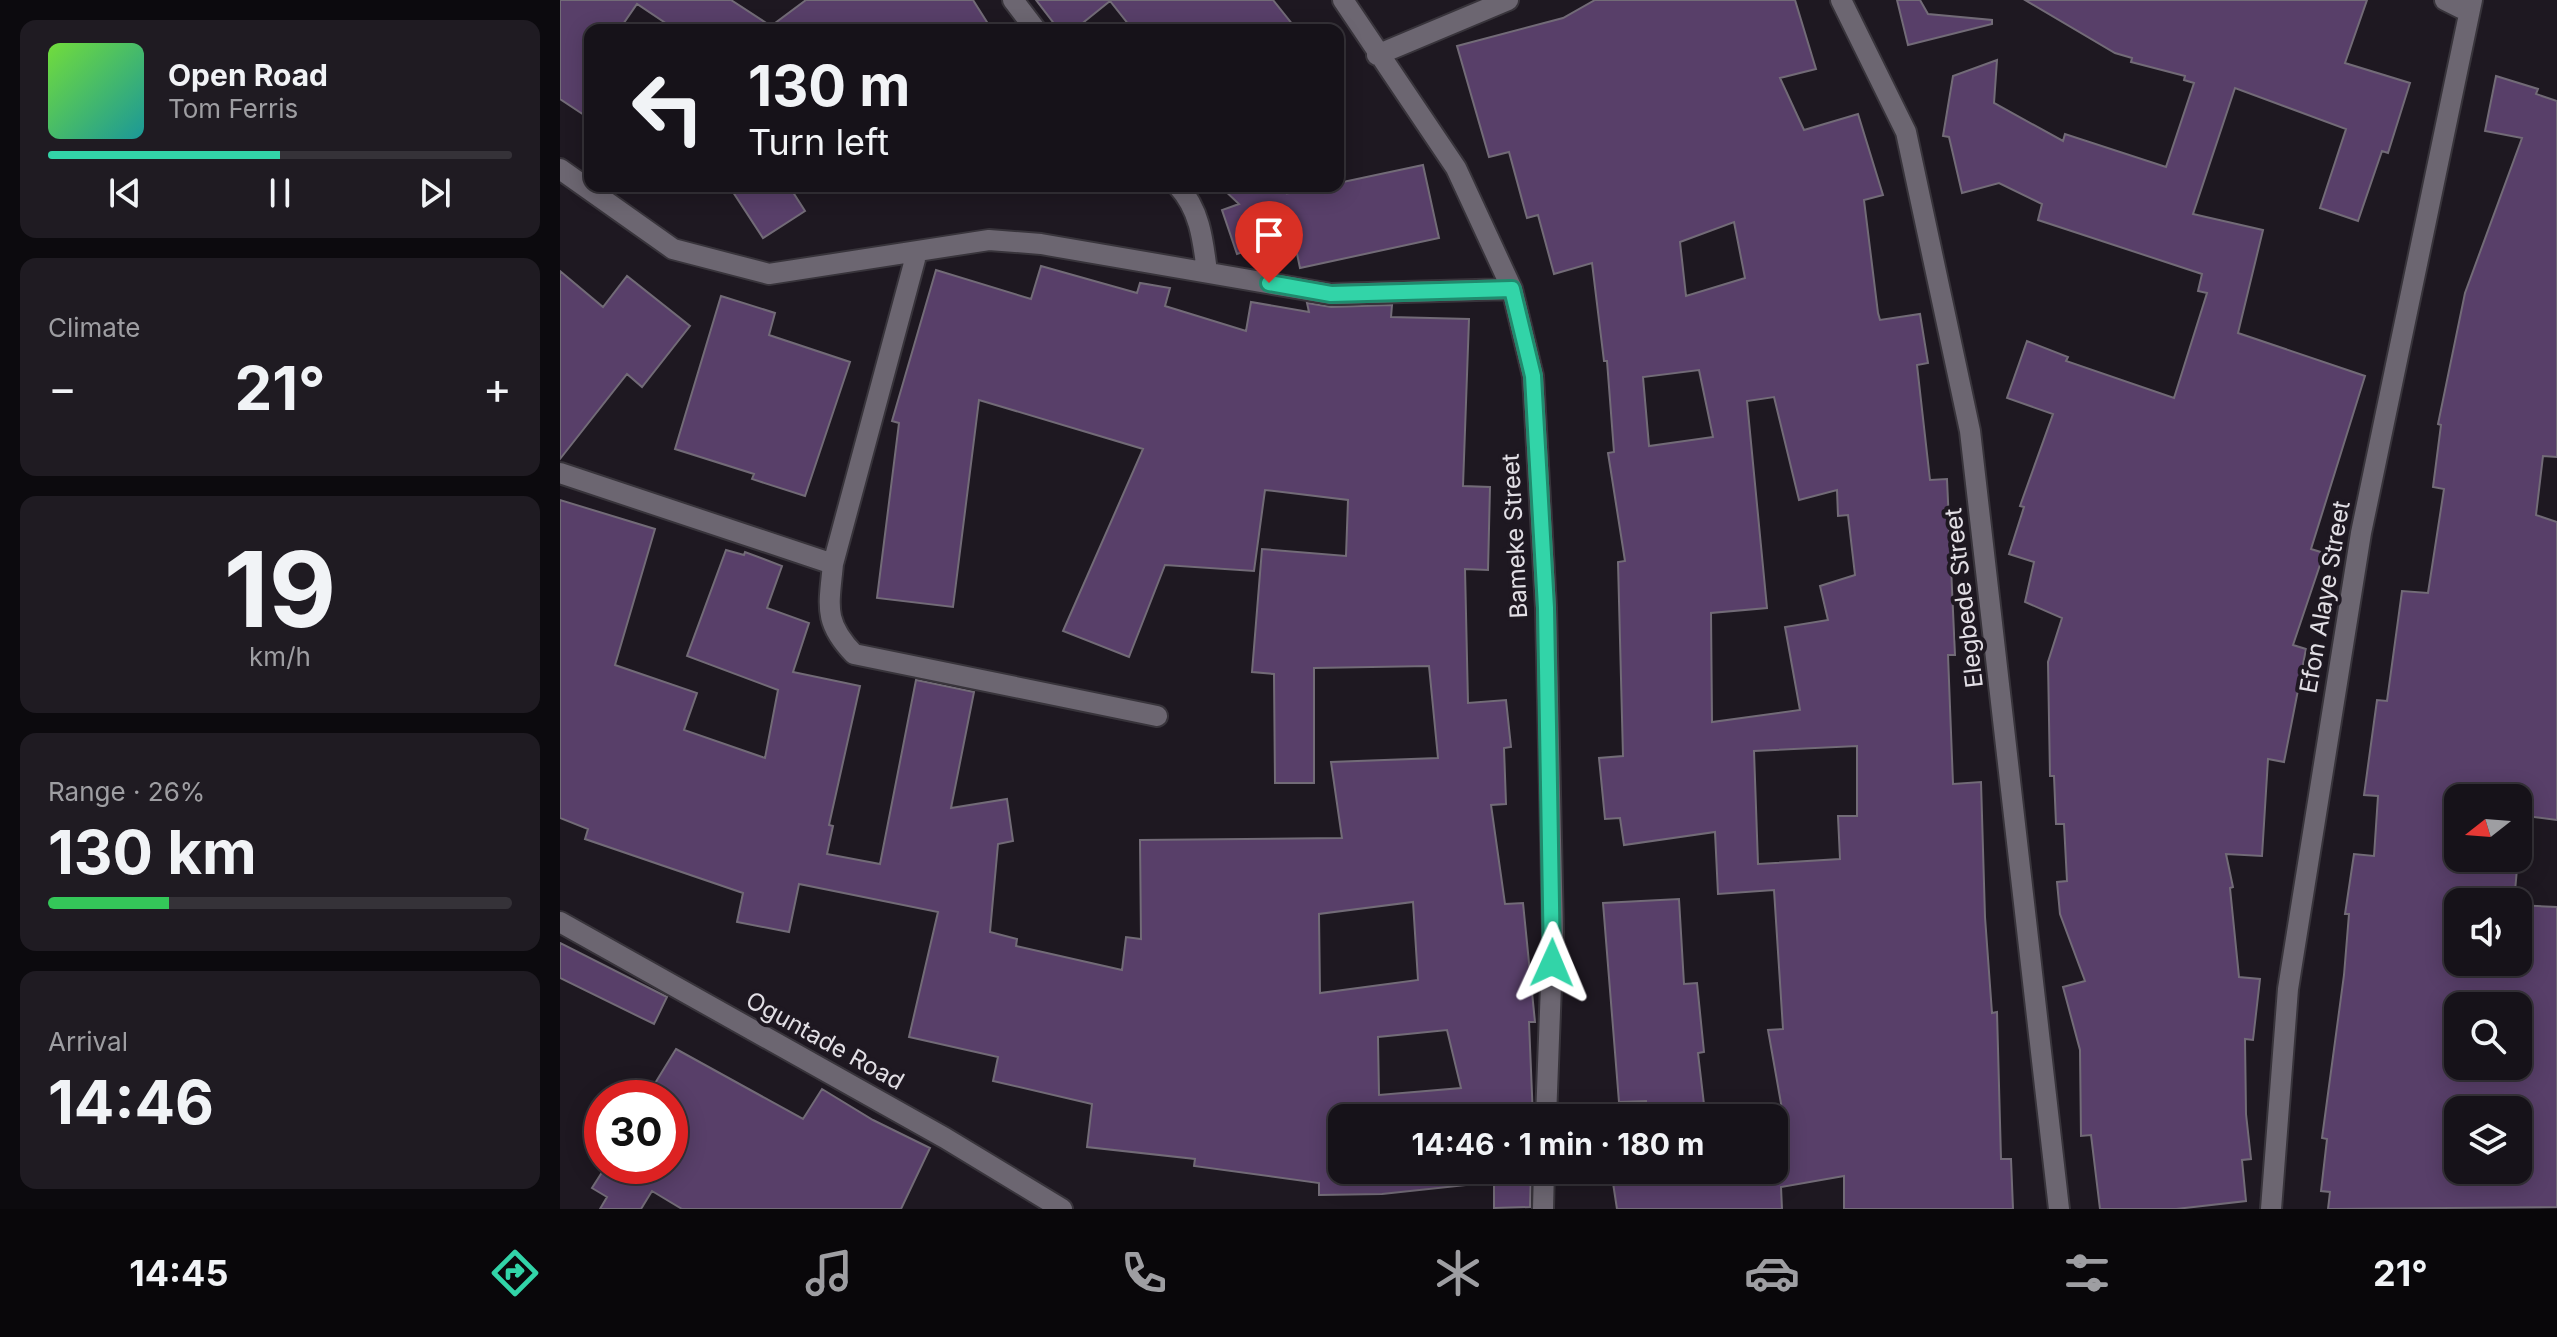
<!DOCTYPE html>
<html lang="en">
<head>
<meta charset="utf-8">
<style>
  :root { --surface:#161219; --page:#1f1b22; --text:#f1f3f6; --muted:#9e9ea2; --line:#353238; --accent:#32d4a8 }
  body { margin:0; font-family:Inter,sans-serif; background:var(--page); color:var(--text); height:100vh; display:flex; flex-direction:column; font-size:30px; white-space:nowrap }
  * { box-sizing:border-box; margin:0 }
  p { font-size:26px; color:var(--muted) }
  .icon { flex:none; width:44px; height:44px; fill:none; stroke:currentColor; stroke-width:2; stroke-linecap:round; stroke-linejoin:round }
  .map { position:relative; flex:1; overflow:hidden }
  .side { display:flex; flex-direction:column; gap:20px; padding:20px; background:#0c0a0e; width:560px }
  .side>* { flex:none }
  .hud { position:absolute; left:24px; top:24px; width:760px; height:168px; border-radius:16px; box-shadow:0 4px 20px #0003,0 0 0 2px var(--line); background:#161219; color:var(--text); overflow:hidden }
  .needle { width:52px; rotate:253deg }
  .tools { position:absolute; left:1884px; top:784px; display:grid; gap:16px }
  .tools a { display:grid; place-items:center; width:88px; height:88px; border-radius:16px; background:var(--surface); box-shadow:0 4px 20px #0003,0 0 0 2px var(--line); font-size:40px }
  .speed { position:absolute; left:24px; top:1080px; display:flex; gap:16px; font-size:40px; font-weight:700; text-align:center }
  .speed>* { display:grid; place-content:center; width:104px; height:104px; border-radius:50%; background:var(--surface); box-shadow:0 4px 20px #0003,0 0 0 2px var(--line); line-height:1 }
  .speed .limit { border:12px solid #d22; background:#fff; color:#111 }
  .pin { position:absolute; display:grid; place-items:center; width:68px; height:68px; color:#fff; margin:-82px -34px; border-radius:50% 50% 50% 0; rotate:-45deg; box-shadow:0 0 8px #0007 }
  .pin .icon { rotate:45deg }
  .me { position:absolute; width:88px; margin:-44px; rotate:1deg; stroke-linejoin:round; filter:drop-shadow(0 0 6px #0008) }
  .turn { display:flex; align-items:center; gap:28px; height:168px; padding:0 32px; font-size:36px }
  .turn .icon { width:104px; height:104px; stroke-width:2.5 }
  .turn b { display:block; font-size:56px; line-height:68px }
  .big { font-size:60px; font-weight:700; line-height:1.1 }
  .side .card { flex:1; display:flex; flex-direction:column; justify-content:center; gap:12px; min-width:0; padding:0 28px; border-radius:16px; background:var(--page) }
  .side .dial { align-items:center; gap:0 }
  .dial b { font-size:104px; line-height:1 }
  .song { display:flex; align-items:center; gap:24px }
  .cover { width:96px; height:96px; border-radius:12px; background:linear-gradient(135deg,hsl(100 70% 55%),hsl(180 70% 35%)) }
  .played { height:8px; border-radius:4px; background:linear-gradient(90deg,var(--accent) 50%,var(--line) 50%) }
  .keys { display:flex; justify-content:space-around; direction:ltr }
  .heat { display:flex; justify-content:space-between; align-items:center; font-size:44px; direction:ltr }
  .charge { height:12px; border-radius:6px; background:linear-gradient(90deg,#34c759 26%,var(--line) 0) }
  .trip { position:absolute; left:768px; top:1104px; width:460px; height:80px; border-radius:16px; background:var(--surface); box-shadow:0 4px 20px #0003,0 0 0 2px var(--line); font-weight:700; line-height:80px; text-align:center }
  .menu { display:flex; height:128px; justify-content:space-around; align-items:center; background:#09070a; color:var(--muted) }
  .menu .icon { width:56px; height:56px }
  .menu .on { color:var(--accent) }
  .menu b { font-size:36px; color:var(--text) }
  main { display:flex; flex:1; min-height:0 }
  .map>svg:first-child { display:block }
</style>
</head>
<body>
<main>
<section class="side">
<div class="card">
<div class="song"><i class="cover"></i><div><b>Open Road</b><p>Tom Ferris</p></div></div>
<div class="played"></div>
<div class="keys"><svg class="icon" aria-label="previous" viewBox="0 0 24 24"><path d="M18 5L8 12l10 7zM5 5v14"/></svg><svg class="icon" aria-label="pause" viewBox="0 0 24 24"><path d="M8 5v14M16 5v14"/></svg><svg class="icon" aria-label="next" viewBox="0 0 24 24"><path d="M6 5l10 7-10 7zM19 5v14"/></svg></div>
</div>
<div class="card"><p>Climate</p>
<div class="heat"><a>−</a><b class="big">21°</b><a>+</a></div>
</div>
<div class="card dial"><b>19</b><p>km/h</p></div>
<div class="card"><p>Range · 26%</p><b class="big">130 km</b><div class="charge"></div></div>
<div class="card"><p>Arrival</p><b class="big">14:46</b></div>
</section>
<div class="map">
<svg width="1997" height="1209" viewBox="0 0 1997 1209">
  <rect width="100%" height="100%" fill="#1e1821"/>
  <path fill="#583f69" stroke="#726b77" stroke-width="2" fill-rule="evenodd" d="M0,0H171L211,26L246,0H413L432,30H116L77,4L59,30H30V119L0,99Z
    M476,0H713L737,30H573L550,1L514,30H499Z
    M1035,0H1235L1256,69L1220,78L1244,130L1298,114L1323,195L1304,200L1318,313L1320,320L1360,314L1368,363L1357,365L1370,480L1387,479L1395,655H1388L1393,784L1421,782L1425,917L1432,1013L1437,1012L1441,1159H1451L1453,1209H1284V1176L1221,1187L1222,1209H1057L1051,1170H1214V1118H1088L1086,1101L1059,1102L1043,903L1119,899L1124,984L1137,983L1144,1052L1138,1053L1145,1113L1222,1109L1208,1030L1223,1029L1214,890L1158,894L1155,832L1064,845L1060,818L1045,819L1039,758L1063,756L1058,562L1065,561L1048,453L1054,452L1047,361H1044L1032,263L994,274L978,215L967,218L949,152L929,157L897,46L1003,18ZM1174,222L1185,278L1126,296L1120,242ZM1139,370L1153,437L1089,446L1083,377ZM1214,397L1239,500L1277,490L1278,516L1288,515L1295,575L1260,586L1268,620L1225,627L1240,710L1152,722L1151,613L1207,608L1187,401ZM1297,746V816H1278L1280,859L1198,864L1194,751Z
    M1337,0H1360L1368,14L1432,20V24L1348,45Z
    M1465,0H1807L1785,63L1850,83L1828,153L1822,151L1798,221L1760,208L1786,129L1675,88L1633,214L1703,230L1678,333L1805,376L1751,549L1764,553L1733,645L1746,649L1724,762L1708,759L1702,856L1666,854L1673,887L1670,888L1679,977L1700,979L1693,1040L1685,1039L1686,1114L1691,1159L1682,1160L1686,1201L1616,1209H1540L1531,1135L1521,1136L1520,1050L1503,987L1525,981L1500,914L1497,882L1507,881L1504,824H1496L1494,776H1490L1488,662L1502,618L1465,602L1474,562L1449,554L1464,507L1460,506L1493,414L1447,398L1467,341L1508,357L1506,361L1614,398L1647,293L1638,291L1642,274L1478,220L1482,204L1439,183L1402,193L1389,137L1383,136L1393,76L1437,60L1434,103L1503,141L1505,134L1606,167L1634,83L1624,80L1625,76L1571,62L1572,58L1555,53Z
    M1936,76L1978,89L1976,94L1997,101V457L1983,456L1976,515L1997,522V820L1958,815V798H1898V858H1958L1954,902L1898,895V962H1958V905L1997,907V1207L1768,1209L1770,1192L1761,1191L1767,1139L1762,1138L1784,975L1789,914H1785L1794,854L1814,856L1818,796L1804,795L1817,700L1827,701L1842,591L1868,593L1884,489L1873,487L1881,425L1878,424L1905,293L1962,138L1925,131ZM1898,1006H1958V1066H1898ZM1898,1110H1958V1170H1898Z
    M863,165L879,238L740,268L733,235L677,254L662,210L679,204L660,186H737L729,193L778,186V183Z
    M169,186H229L245,211L203,238Z
    M481,266L577,293L580,283L610,288L605,306L686,331L691,302L749,312L747,303L771,307L832,305L831,317L909,319L903,486L930,487L928,570L905,569L908,703L946,700L951,747L944,748L946,804L931,805L945,904L963,903L975,1022H969L973,1118H782V1170H971L970,1207L934,1208V1182L822,1194L759,1195V1183L634,1166L635,1159L527,1147L532,1104L433,1081L438,1057L349,1037L378,912L239,884L229,932L177,922L183,893L25,839L28,829L0,818V500L95,529L55,665L137,693L124,730L205,758L218,690L127,656L166,550L184,555L185,552L222,566L207,608L249,623L233,672L300,686L269,825L273,826L267,854L320,864L356,680L414,692L391,808L447,799L453,841L438,844L430,932L457,939L456,946L562,970L566,937L581,939L580,840L782,838L771,762L878,758L869,666L754,668V783H715L714,674L692,672L702,549L786,556L788,500L705,490L694,571L605,565L569,657L503,631L583,449L419,400L393,607L317,598L339,423L332,421L376,270L471,299ZM853,902L858,980L760,993L759,914ZM887,1030L901,1088L819,1095L818,1037Z
    M0,271L43,307L67,276L130,326L82,387L67,374L0,459Z
    M161,296L215,313L209,335L290,362L245,496L192,479L194,474L115,449Z
    M0,943L107,997L94,1024L0,978Z
    M116,1049L243,1119L262,1089L313,1120L370,1148L341,1209H122L92,1191L81,1209H40L47,1197L32,1188L46,1166H110V1098H86Z"/>
  <g fill="none" stroke-linecap="round" stroke-linejoin="round">
    <g stroke="#38343b" stroke-width="24">
      <path id="minor" d="M453,0L476,30
        M783,0L896,168L952,289L973,376L986,608L993,932L986,1118
        M1281,0L1346,132L1410,431L1499,1209
        M1885,0L1909,12
        M817,55L948,0
        M0,169L113,249L209,274L429,240L481,244L771,294L952,289
        M618,186C640,210 643,240 647,272
        M357,252L273,564C269,606 263,622 294,654L597,716
        M0,473L273,564
        M0,922L385,1138L502,1209
        M983,1209L984,1170
        M1711,1209L1728,989L1801,533L1912,0"/>
    </g>
    <use href="#minor" stroke="#6c6671" stroke-width="20"/>
  </g>
  <g fill="none" stroke-linecap="round" stroke-linejoin="round">
    <g stroke="#208a6d" stroke-width="20">
      <path id="route" d="M709,283L771,294L952,289L973,376L986,608L992,963"/>
    </g>
    <use href="#route" stroke="#32d4a8" stroke-width="14"/>
  </g>
  <g text-anchor="middle" stroke-width="8" stroke-linejoin="round" paint-order="stroke">
    <g font-size="24" fill="#e2dfe5" stroke="#1e1821">
      <text transform="translate(955 536) rotate(-93)" y="8">Bameke Street</text>
      <text transform="translate(1765 597) rotate(-80)" y="8">Efon Alaye Street</text>
      <text transform="translate(1404 598) rotate(-97)" y="8">Elegbede Street</text>
      <text transform="translate(265 1041) rotate(29)" y="8">Oguntade Road</text>
    </g>
  </g>
</svg>
<div class="tools">
<a><svg class="needle" viewBox="-14 -14 28 28"><path d="M0-13l5 13h-10z" fill="#e53935"/><path d="M0 13l5-13h-10z" fill="#9e9ea2"/></svg></a>
<a><svg class="icon" aria-label="sound" viewBox="0 0 24 24"><path d="M4 9h4l5-4v14l-5-4H4zM17 9q2 3 0 6"/></svg></a>
<a><svg class="icon" aria-label="search" viewBox="0 0 24 24"><circle cx="10" cy="10" r="6"/><path d="M15 15l6 6"/></svg></a>
<a><svg class="icon" aria-label="layers" viewBox="0 0 24 24"><path d="M12 4l9 5-9 5-9-5zM3 14l9 5 9-5"/></svg></a>
</div>
<div class="speed"><div class="limit">30</div></div>
<div class="pin" style="left:709px;top:283px;background:#d93025"><svg class="icon" aria-label="arrive" viewBox="0 0 24 24"><path d="M6 21V4h12l-3 4 3 4H6"/></svg></div>
<svg class="me" style="left:992px;top:963px" viewBox="-20 -20 40 40"><path d="M0-17L14 15 0 8-14 15z" fill="#32d4a8" stroke="#fff" stroke-width="4"/></svg>
<div class="trip">14:46 · 1 min · 180 m</div>
<div class="hud">
<div class="turn"><svg class="icon" aria-label="left" viewBox="0 0 24 24"><path d="M17 20v-9H6M10 6l-5 5 5 5"/></svg><div><b>130 m</b>Turn left</div></div>
</div>
</div>
</main>
<nav class="menu">
<b>14:45</b>
<svg class="icon on" aria-label="directions" viewBox="0 0 24 24"><path d="M12 3l9 9-9 9-9-9zM9 14v-3h6M13 9l2 2-2 2"/></svg>
<svg class="icon" aria-label="music" viewBox="0 0 24 24"><path d="M9 18V5l10-2v13"/><circle cx="6" cy="18" r="3"/><circle cx="16" cy="16" r="3"/></svg>
<svg class="icon" aria-label="phone" viewBox="0 0 24 24"><path d="M5 4h4l2 5-3 2q2 4 5 5l2-3 5 2v4C11 20 4 13 5 4z"/></svg>
<svg class="icon" aria-label="climate" viewBox="0 0 24 24"><path d="M12 3v18M4 7l16 10M4 17L20 7"/></svg>
<svg class="icon" aria-label="car" viewBox="0 0 24 24"><path d="M5 17H2v-5l4-1 3-4h7l3 4 3 1v5h-3M9 17h6M6 11h13"/><circle cx="7" cy="17" r="2"/><circle cx="17" cy="17" r="2"/></svg>
<svg class="icon" aria-label="filters" viewBox="0 0 24 24"><path d="M4 7h16M4 17h16"/><circle cx="9" cy="7" r="2"/><circle cx="15" cy="17" r="2"/></svg>
<b>21°</b>
</nav>
</body>
</html>
